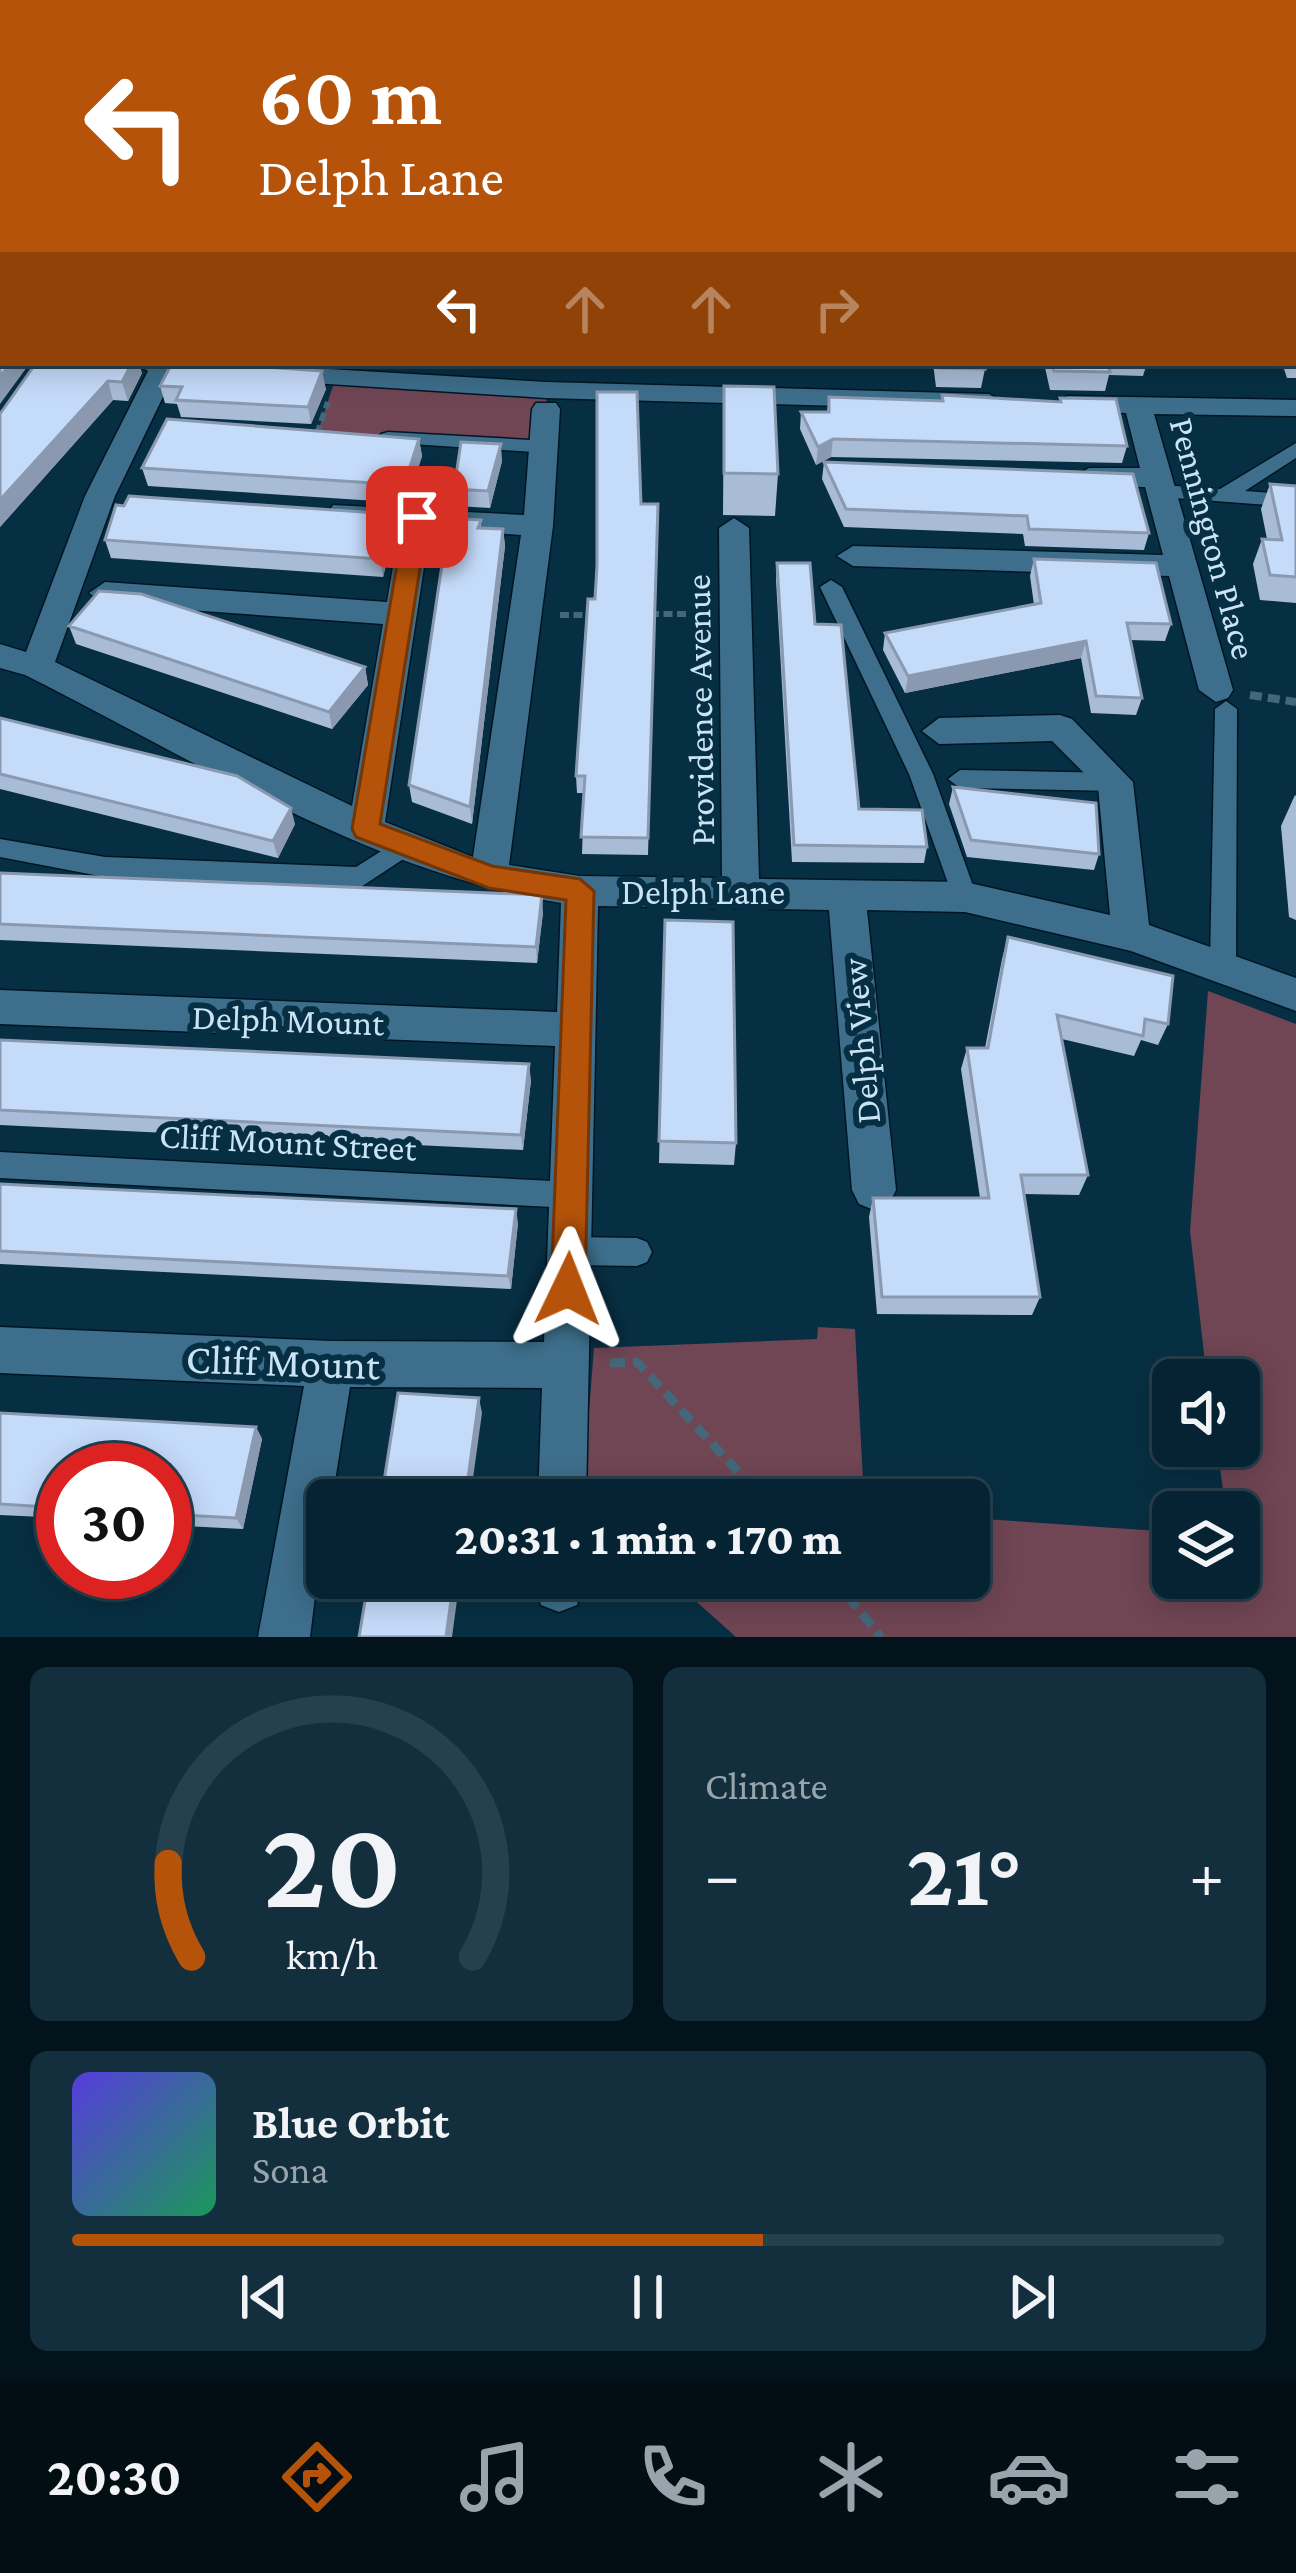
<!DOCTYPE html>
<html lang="en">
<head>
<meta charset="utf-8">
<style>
  :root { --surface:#052332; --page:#132f3e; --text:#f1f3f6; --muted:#97a4ac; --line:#26404d; --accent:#b45309 }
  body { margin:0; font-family:"Crimson Pro",serif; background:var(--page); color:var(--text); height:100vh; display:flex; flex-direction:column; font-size:45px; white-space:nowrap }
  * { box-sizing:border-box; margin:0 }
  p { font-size:39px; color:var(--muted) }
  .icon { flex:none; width:66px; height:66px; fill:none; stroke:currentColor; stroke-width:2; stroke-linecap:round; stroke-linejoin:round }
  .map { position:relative; height:1637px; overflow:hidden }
  .details { display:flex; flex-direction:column; gap:30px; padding:30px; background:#03131c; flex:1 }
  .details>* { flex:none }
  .hud { position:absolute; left:0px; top:0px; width:1296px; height:366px; box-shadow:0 6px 30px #0003,0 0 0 3px var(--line); background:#b45309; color:#fff; overflow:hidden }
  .controls { position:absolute; left:1152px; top:1359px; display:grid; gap:24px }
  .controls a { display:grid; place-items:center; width:108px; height:108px; border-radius:18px; background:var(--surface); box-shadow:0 6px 30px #0003,0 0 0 3px var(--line); font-size:60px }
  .speed { position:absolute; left:36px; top:1443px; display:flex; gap:24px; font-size:60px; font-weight:700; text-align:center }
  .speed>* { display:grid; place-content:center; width:156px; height:156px; border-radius:50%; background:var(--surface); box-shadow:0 6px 30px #0003,0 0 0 3px var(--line); line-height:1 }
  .speed .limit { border:18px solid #d22; background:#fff; color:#111 }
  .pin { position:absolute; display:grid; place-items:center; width:102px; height:102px; color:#fff; margin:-51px; border-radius:24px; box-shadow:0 6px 18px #0006 }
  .me { position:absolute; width:132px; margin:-66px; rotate:2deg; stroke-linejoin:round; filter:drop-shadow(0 0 9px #0008) }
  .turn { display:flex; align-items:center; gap:42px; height:252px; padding:0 60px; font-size:54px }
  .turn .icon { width:156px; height:156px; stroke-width:2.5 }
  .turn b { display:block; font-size:84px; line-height:102px }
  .lanes { display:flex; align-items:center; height:114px; padding:0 60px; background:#0003; justify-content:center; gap:60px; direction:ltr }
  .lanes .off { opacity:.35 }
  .big { font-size:90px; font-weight:800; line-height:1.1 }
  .details .tile { flex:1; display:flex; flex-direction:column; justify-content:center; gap:18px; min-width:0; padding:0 42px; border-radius:18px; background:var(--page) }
  .details .dial { align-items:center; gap:0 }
  .dial svg { height:312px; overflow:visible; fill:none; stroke:var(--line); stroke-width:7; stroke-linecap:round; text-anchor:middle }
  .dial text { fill:var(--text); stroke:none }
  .song { display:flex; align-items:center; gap:36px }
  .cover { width:144px; height:144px; border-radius:18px; background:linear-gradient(135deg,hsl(250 70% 55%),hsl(150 70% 35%)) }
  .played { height:12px; border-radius:6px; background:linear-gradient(90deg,var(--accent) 60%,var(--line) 60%) }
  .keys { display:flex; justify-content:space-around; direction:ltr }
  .heat { display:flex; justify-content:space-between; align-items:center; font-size:66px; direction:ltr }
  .details .tiles { flex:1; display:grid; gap:30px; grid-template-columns:1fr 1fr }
  .tile:last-child { grid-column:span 2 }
  .trip { position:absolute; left:306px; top:1479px; width:684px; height:120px; border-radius:18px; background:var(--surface); box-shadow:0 6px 30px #0003,0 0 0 3px var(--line); font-weight:800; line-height:120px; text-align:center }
  .menu { display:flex; height:192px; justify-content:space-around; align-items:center; background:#020e14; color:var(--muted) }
  .menu .icon { width:84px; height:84px }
  .menu .selected { color:var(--accent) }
  .menu b { font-size:54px; color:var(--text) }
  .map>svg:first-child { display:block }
</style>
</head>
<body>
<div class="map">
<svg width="1296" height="1637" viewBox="0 0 1296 1637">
  <rect width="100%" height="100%" fill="#072f43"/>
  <path fill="#704554" d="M336,377L546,390L548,447L317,434Z
    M1208,991L1296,1024V1637H736L670,1578H969V1518L1173,1532V1578H1239V1512H1226L1217,1446H1239V1380H1207L1190,1231Z
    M818,1327L855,1329L864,1500H582L594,1348L817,1339Z"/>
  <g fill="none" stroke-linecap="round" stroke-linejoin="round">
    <g stroke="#001624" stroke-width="3">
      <path id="lane" d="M388,432L548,441L558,447L548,453L381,442V434Z
        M1296,443V458L1245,491L1296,495V507L1161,497L1151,491L1161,485L1220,489Z
        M831,580L842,587L933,774L977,897L974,904H956L953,897L909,774L820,587Z
        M1226,701L1237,709L1236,964L1232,972L1223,975L1214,972L1210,964L1215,709Z
        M960,770L1115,773L1127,782L1115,791L960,788L948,779Z
        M402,838L411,840L414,847L411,854L361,887L105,877L0,857V839L105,857L356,867Z
        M0,1152L572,1182L582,1186L586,1195L582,1204L572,1208L0,1178Z
        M569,1237L637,1238L647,1242L652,1252L647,1262L637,1266L569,1265L559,1261L554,1251L559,1241Z"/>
    </g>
    <g stroke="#001624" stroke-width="3">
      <path id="street" d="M0,140L3,141V155L0,154Z
        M1293,145H1296V159H1293Z
        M3,237V255L0,256V238Z
        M134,363H221L230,370L216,378L174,374L115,496L55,662L352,806L383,624L105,604L89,593L105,582L387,602L400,526L333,519L329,512L333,505L524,515L532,409L536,403H556L560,409L553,526L509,865L580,876L722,878L719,528L734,518L749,528L759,879L965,882L1110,915L1098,787L1052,741L939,744L922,731L939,718L1060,715L1072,719L1133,782L1149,925L1296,978V1011L1131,951L965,912L867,910L896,1190L889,1204L874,1210L859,1204L852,1190L829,910L598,906L586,1500H538L542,1388L350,1387L332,1500H327L310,1637H258L304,1386L0,1373V1327L331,1341L544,1342L555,1046L0,1024V990L557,1012L561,903C372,873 195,760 25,675L0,668V644L26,652L85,496L148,371ZM430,528L521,535L473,857L385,822Z
        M277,366L546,382L989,394L1003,402L989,410L546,398L267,380V368Z
        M1068,396L1296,400V416L1154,414L1233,690L1228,698L1216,702L1199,690L1169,576L853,566L837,556L853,546L1163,555L1145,487L1089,486L1074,477L1089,468H1140L1126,413L1058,410L1054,404Z
        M534,1578H584L577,1605L559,1612L541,1605Z"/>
    </g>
    <g stroke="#001624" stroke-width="3">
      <path id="secondary" d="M1230,0H1250L1252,3H1232Z
        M1293,121L1296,122V143L1293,142Z"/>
    </g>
    <path stroke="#44677a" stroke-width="4.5" stroke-dasharray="8 4.5" stroke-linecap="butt" d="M367,0L372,3
      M533,3L540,0"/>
    <path stroke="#44677a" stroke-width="6" stroke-dasharray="9 4.5" stroke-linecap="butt" d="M317,434L328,402
      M650,614H701
      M560,615H593"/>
    <path stroke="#44677a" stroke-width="8" stroke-dasharray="12 6" stroke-linecap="butt" d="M1250,695L1296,702"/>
    <path stroke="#44677a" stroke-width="9" stroke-dasharray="15 8" stroke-linecap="butt" d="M610,1363L637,1362L764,1500
      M833,1578L881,1637"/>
    <use href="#lane" fill="#3d6e8b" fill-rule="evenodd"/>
    <use href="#street" fill="#3d6e8b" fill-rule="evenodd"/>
    <use href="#secondary" fill="#3d6e8b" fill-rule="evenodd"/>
  </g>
  <path fill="#a9bcd7" d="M1293,175L1296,182V378H1287L1282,363H1293Z
    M36,363L142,373L128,401L113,400L0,527V414Z
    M933,363H983L985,369L981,388L936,387Z
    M1044,363H1147L1143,376L1109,375L1105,391L1050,390Z
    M160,386L326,389L311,424L181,417L177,404L165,403Z
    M724,386L778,474L775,516L723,515Z
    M942,395L1059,402L1060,398L1127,446L1122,463L831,457L816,465L800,429L801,412H827L829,397L941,401Z
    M419,439L422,456L407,503L148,486L142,468Z
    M502,461L490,508L456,506L454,489Z
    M824,462L1149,533L1144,550L1025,546L1023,534L844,527L822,479Z
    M1270,484L1296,486V603L1260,600L1253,564L1262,539H1267L1261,509Z
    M641,504H658L648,855L582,854L584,793H577L576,776L597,565Z
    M124,506L392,514L395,531L383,577L111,558L105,540Z
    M481,520V528L503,529L505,546L472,824L412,802L409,785Z
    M1034,559L1171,624L1165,641L1130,640L1142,698L1136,715L1091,713L1081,658L905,693L883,650L885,633L1034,605L1030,576Z
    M777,563L815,624L859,809L927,847L924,863L792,862L776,580Z
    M69,626L365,667L368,685L332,729L76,644Z
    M0,718L295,824L278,858L0,789Z
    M953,787L1099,854L1094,870L967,857L949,804Z
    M1295,795L1296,796V920L1289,917L1281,826Z
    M0,873L543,912L537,963L0,940Z
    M665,920L736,1143L734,1165L659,1163Z
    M1008,937L1168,1024L1158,1045L1141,1040L1134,1056L1062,1039L1088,1175L1079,1195L1024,1194L1040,1297L1032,1315L877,1314L869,1217L873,1198H980L961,1069L967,1048H985L1002,959Z
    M0,1040L531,1080L523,1150L0,1125Z
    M0,1184L518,1223L511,1289L0,1264Z
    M0,1413L256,1427L262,1439L243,1529L165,1525V1470H63V1518L0,1515Z"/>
  <path fill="#8a99af" d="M3,115V135L0,137V117Z
    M3,203V224L0,227V205Z
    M10,363H30L0,404V377Z
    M132,363H139L142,373L128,401L122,382Z
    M322,371L326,389L311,424L308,407Z
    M108,381L113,400L0,527V500Z
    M419,439L422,456L407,503L404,485Z
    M833,439L831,457L816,465L818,447Z
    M501,444L502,461L490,508L488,491Z
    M392,514L395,531L383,577L380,559Z
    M503,529L505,546L472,824L470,807Z
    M1086,641L1081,658L905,693L908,676Z
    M365,667L368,685L332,729L329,712Z
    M291,808L295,824L278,858L273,841Z
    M542,895L543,912L537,963L536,947Z
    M529,1064L531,1080L523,1150L521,1135Z
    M516,1209L518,1223L511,1289L508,1276Z
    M479,1398L482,1413L470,1500H465Z
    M256,1427L262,1439L243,1529L236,1518Z
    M454,1578H460L452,1637H446Z"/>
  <path fill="#c5dbfa" stroke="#8a99af" stroke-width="3" d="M2,0H162L158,3H3V115L0,117V11L3,9Z
    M641,0H1203L1205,3H643Z
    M0,149L3,150V203L0,205Z
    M1293,175L1296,182V360L1293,357Z
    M3,280V363H10L0,377V284Z
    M36,363H132L122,382L108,381L0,500V414Z
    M172,363H207L322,371L308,407L176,400L182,387L160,386Z
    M938,363H983L985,369L939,368Z
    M1052,363H1108L1110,372L1054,371Z
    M724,386L774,387L778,474L724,473Z
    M597,392H637L641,504H658L648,838L581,837L585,776H576L588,599H595L597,565Z
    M942,395L1061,402L1060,398L1116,399L1127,446L833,439L818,447L801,412H829V397L943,401Z
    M167,419L419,439L404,485L142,468Z
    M461,442L501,444L488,491L454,489Z
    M824,462L1133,474L1149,533L1029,529L1027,516L846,509Z
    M1270,484L1296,486V577L1270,575L1262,539L1282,540Z
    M129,496L392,514L380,559L105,540L116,505L124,506Z
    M449,518L481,520L478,528L503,529L470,807L409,785Z
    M1034,559L1156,563L1171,624L1127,623L1142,698L1096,696L1086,641L908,676L885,633L1041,603Z
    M777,563H810L815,624L841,625L859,809L922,810L927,847L794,845Z
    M99,591L141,594L365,667L329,712L69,626Z
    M0,718L237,776L291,808L273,841L0,774Z
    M953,787L1096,803L1099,854L971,840Z
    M0,873L542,895L536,947L0,924Z
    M665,920L733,922L736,1143L659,1141Z
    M1008,937L1173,976L1168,1024L1145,1019L1143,1036L1057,1015L1088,1175H1021L1040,1297H882L873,1198H989L967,1048H988Z
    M0,1040L529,1064L521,1135L0,1110Z
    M0,1184L516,1209L508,1276L0,1251Z
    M398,1393L479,1398L465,1500H381Z
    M0,1413L256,1427L236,1518L165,1514V1470H63V1508L0,1504Z
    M369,1578H454L446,1637H359Z"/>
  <path fill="#b45309" stroke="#753606" stroke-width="3" d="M417,509L428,517L380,824L492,866L580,879L594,891L585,1289L580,1301L568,1306L556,1301L551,1289L566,900L489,888L356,837L352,829L405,517Z"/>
  <g text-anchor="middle" stroke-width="12" stroke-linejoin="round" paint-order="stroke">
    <g font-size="36" fill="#cbe4f5" stroke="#072f43">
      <text transform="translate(1214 538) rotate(75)" y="13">Pennington Place</text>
      <text transform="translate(699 710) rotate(-91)" y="13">Providence Avenue</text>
      <text x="703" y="904">Delph Lane</text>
      <text transform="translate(288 1019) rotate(2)" y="13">Delph Mount</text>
      <text transform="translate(860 1041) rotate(-95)" y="13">Delph View</text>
      <text transform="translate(288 1141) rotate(3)" y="13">Cliff Mount Street</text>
    </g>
    <g font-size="42" fill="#cbe4f5" stroke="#072f43">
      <text transform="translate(283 1361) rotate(2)" y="15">Cliff Mount</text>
    </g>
  </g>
</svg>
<div class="controls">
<a><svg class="icon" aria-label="sound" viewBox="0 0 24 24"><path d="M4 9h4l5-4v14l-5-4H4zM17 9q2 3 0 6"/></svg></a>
<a><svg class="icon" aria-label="layers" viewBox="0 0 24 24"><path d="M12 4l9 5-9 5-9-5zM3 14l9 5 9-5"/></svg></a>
</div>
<div class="speed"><div class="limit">30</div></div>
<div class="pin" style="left:417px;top:517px;background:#d93025"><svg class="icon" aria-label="arrive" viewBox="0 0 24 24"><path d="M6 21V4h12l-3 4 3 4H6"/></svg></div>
<svg class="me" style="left:568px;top:1289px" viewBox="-20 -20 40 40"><path d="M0-17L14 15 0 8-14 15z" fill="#b45309" stroke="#fff" stroke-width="4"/></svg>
<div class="trip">20:31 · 1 min · 170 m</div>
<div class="hud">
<div class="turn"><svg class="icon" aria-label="left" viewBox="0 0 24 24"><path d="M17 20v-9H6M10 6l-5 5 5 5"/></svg><div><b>60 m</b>Delph Lane</div></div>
<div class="lanes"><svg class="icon" aria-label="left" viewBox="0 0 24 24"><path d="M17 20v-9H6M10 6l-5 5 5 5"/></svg><svg class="icon off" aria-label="ahead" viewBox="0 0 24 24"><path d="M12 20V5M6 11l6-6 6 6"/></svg><svg class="icon off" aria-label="ahead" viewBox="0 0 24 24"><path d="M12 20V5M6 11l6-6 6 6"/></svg><svg class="icon off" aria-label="right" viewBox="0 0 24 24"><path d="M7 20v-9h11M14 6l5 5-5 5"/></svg></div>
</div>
</div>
<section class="details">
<div class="tiles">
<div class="tile dial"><svg viewBox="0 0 100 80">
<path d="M14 69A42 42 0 1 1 86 69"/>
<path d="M14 69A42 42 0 0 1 8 45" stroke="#b45309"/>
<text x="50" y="56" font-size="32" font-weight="700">20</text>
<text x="50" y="72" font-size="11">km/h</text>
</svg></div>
<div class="tile"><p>Climate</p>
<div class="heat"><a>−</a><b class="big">21°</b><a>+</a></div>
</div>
<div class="tile">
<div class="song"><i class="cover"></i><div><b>Blue Orbit</b><p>Sona</p></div></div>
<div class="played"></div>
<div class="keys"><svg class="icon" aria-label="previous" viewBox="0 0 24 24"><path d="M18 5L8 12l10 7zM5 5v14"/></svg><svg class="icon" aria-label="pause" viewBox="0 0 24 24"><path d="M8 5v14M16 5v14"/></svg><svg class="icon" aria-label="next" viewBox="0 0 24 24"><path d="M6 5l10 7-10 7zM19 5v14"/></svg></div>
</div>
</div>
</section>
<nav class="menu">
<b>20:30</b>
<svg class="icon selected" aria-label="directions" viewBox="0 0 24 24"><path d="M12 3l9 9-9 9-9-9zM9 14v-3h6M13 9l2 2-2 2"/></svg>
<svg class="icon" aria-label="music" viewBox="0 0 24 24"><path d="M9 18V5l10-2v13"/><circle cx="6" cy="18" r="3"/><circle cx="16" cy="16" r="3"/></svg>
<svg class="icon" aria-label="phone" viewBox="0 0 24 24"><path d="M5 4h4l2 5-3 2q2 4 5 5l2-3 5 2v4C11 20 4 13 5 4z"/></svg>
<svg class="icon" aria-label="climate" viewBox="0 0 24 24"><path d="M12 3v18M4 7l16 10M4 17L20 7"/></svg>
<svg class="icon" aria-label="car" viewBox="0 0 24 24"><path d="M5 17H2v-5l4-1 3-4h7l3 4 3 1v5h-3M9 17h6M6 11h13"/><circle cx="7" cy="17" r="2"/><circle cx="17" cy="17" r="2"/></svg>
<svg class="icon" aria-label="filters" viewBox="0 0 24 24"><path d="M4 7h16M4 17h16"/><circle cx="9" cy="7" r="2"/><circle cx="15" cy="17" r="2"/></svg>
</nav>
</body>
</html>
